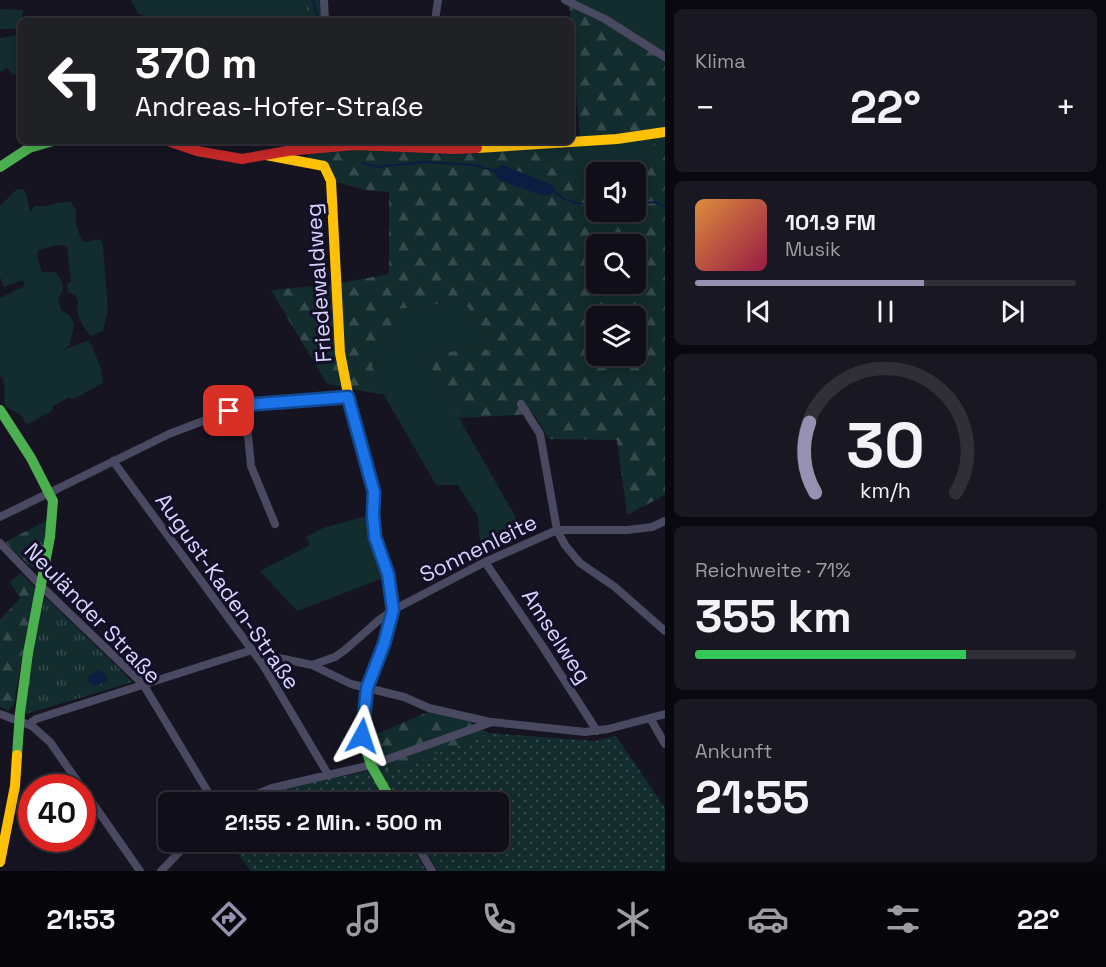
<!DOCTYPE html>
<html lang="de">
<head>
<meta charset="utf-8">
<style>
  :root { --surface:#100f19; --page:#191822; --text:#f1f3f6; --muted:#9c9ca2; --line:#302f38; --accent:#9591b1 }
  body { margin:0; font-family:"Space Grotesk",sans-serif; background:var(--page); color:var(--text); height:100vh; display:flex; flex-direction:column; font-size:22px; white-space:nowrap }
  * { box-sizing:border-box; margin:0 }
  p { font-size:20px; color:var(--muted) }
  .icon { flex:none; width:33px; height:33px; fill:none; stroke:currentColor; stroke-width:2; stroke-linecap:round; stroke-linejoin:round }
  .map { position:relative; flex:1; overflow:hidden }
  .sheet { display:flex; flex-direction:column; gap:9px; padding:9px; background:#09080e; width:441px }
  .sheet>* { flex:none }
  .hud { position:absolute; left:18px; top:18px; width:556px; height:126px; border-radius:9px; box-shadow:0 3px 15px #0003,0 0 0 2px var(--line); background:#202124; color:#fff; overflow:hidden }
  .fabs { position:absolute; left:586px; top:162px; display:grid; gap:12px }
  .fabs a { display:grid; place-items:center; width:60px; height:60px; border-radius:9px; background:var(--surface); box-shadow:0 3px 15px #0003,0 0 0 2px var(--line); font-size:30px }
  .speed { position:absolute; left:18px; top:774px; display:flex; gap:12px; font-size:30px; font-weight:700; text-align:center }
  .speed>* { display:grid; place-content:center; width:78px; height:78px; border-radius:50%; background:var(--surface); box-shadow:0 3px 15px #0003,0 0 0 2px var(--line); line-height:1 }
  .speed .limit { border:9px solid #d22; background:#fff; color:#111 }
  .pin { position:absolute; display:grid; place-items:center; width:51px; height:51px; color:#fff; margin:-26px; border-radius:12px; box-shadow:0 3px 9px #0006 }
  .me { position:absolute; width:66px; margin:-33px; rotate:5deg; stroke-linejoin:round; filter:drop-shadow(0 0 4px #0008) }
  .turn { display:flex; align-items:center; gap:21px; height:126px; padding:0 18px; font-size:27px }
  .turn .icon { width:78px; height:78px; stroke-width:2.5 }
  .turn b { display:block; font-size:42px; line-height:51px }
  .big { font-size:45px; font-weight:700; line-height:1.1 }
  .sheet .widget { flex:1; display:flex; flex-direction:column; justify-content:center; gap:9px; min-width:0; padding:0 21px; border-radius:9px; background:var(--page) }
  .sheet .dial { align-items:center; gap:0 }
  .dial svg { height:156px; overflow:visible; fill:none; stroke:var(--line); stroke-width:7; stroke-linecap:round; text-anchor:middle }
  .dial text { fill:var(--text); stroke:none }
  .song { display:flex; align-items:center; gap:18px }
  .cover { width:72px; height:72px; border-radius:9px; background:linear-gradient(135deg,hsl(30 70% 55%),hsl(340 70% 35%)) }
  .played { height:6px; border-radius:3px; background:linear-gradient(90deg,var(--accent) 60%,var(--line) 60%) }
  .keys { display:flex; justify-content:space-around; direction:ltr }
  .heat { display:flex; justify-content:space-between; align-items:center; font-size:33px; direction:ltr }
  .charge { height:9px; border-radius:4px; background:linear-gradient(90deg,#34c759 71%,var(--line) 0) }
  .trip { position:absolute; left:158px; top:792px; width:351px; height:60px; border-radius:9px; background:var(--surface); box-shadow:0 3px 15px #0003,0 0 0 2px var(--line); font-weight:700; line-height:60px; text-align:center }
  .tab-bar { display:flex; height:96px; justify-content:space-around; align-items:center; background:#06060a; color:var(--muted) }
  .tab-bar .icon { width:42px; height:42px }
  .tab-bar .selected { color:var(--accent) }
  .tab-bar b { font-size:27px; color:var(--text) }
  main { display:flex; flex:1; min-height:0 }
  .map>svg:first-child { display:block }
</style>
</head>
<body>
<main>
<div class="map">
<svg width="665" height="871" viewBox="0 0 665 871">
  <defs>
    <pattern id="forest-firs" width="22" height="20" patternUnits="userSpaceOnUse" patternTransform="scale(1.5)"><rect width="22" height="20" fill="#132c2d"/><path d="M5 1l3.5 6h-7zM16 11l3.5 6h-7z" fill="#354a4c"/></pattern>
    <pattern id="park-tufts" width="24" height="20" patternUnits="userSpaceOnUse" patternTransform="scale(1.5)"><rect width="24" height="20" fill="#132c2d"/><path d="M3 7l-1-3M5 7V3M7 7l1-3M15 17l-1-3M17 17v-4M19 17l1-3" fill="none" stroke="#354a4c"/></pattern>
    <pattern id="garden-dots" width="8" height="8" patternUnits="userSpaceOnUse" patternTransform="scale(1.5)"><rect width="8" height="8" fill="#132c2d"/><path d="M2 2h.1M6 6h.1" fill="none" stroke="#354a4c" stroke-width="1.8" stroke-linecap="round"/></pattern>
  </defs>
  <rect width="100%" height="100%" fill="#161421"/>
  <path fill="#132c2d" d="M131,0H306L308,21H150L148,17L138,14Z
    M569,0H665V57Z
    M0,9L23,10L21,29H0Z
    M21,34V71L13,75L7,68L0,72V38Z
    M665,134V142L648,146L631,172H597L595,187L577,175L580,143Z
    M17,189H23L27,196L30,212L35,206C49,207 57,201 71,202L76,210V224L82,241L87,242L96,239L101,241L103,246L108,310L103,331L91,336C82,327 75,314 78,302L76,296L68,292L67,285L71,281L67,246L58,245L38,250L37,257L42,272H56L62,282L63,291L58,298L61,310L70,316L74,324L70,345L63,350L89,340L101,368L103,383L74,399L68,398L53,406L52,411L26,425L21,415L6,407C2,395 7,390 2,377H0V298L25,286L23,280L4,287L0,277V206Z
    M464,301L494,349L424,353L459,418L522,528L480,545L478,517L458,485H436L384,395L372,366L384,352L396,309Z
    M370,515L386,577L297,611L260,571L310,545L306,537L323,528Z"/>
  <path fill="url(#forest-firs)" fill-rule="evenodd" d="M306,0H323L324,21H308Z
    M569,2L665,57V130L580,140Z
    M665,142V495L627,515L617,440L549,439L534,414L459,418L424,353L494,349L464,301L396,309L384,352L372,366L384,395L327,384L271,290L335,284L389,274V192L367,190L331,181L308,157V151L580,143L577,175L597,186V212H636V172H631L648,146ZM597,244H636V284H597ZM597,316H636V356H597Z
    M48,520L42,565L32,568L5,542Z
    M21,573L36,589L24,643L14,705L8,711L0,707V620L20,598L10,582Z
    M442,706L489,733L402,768L379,771L365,739Z"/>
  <path fill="url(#park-tufts)" d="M45,597L133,682L26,714C24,676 37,635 45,597Z"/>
  <path fill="url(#garden-dots)" d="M489,733L595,741L616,736L665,808V871H438L420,842H498V802H397L379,771L402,768Z
    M369,771L387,802H246L269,791Z
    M224,842H402L408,851L413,848L426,871H251L239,855Z"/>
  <path fill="#0b1e41" d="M503,165L552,185L555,191L549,195H542L499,180L493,170Z
    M99,670L106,675L107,681L94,687L88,681L89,675Z"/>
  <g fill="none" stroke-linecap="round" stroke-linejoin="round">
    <path stroke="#0b1e41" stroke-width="2" d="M313,0L318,21
      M363,163L376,167L426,162L474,165L496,171
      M553,190L564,199L580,204L597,202
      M636,204L655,202L665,207"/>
    <path stroke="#4a4962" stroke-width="8" d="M324,0L325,21
      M565,0L605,19L665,57
      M435,21L438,0
      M521,404L540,434L557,530L565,545L580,563L615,587L665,631
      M245,405L251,466L275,524
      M113,461L263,665L329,776
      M0,517L169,434L245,405L348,397
      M0,543L41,586L143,684L214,802
      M485,562L543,647L597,731
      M256,655H265L312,665L335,657L345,650L379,620L393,610L485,562L557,530H627L652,527L665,521
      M312,665L351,684L404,697L429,708L490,722
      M0,714L32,726L50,742L140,871
      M650,718L665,744
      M29,724L36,719L252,650
      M237,802L272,788L371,765L492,722L585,732L608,729L665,714
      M415,842L432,871
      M161,871L189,842"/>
    <path stroke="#4caf50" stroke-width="10" d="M0,167L29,148L53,141
      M349,399L374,492L373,515L375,537L388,574L393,610L384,643L367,688L362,736L371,765L392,802
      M0,410L31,458L53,501L50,537L28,653L20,713L17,755"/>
    <path stroke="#ffc107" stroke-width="10" d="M477,148L617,139L665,132
      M266,155L324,166L331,181L340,353L349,399
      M0,862L15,786L17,755"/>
    <path stroke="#c62828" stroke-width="10" d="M168,141L197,151L242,159L287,151L354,145L455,149L477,148"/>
  </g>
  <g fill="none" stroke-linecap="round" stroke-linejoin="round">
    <g stroke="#114b97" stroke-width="15">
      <path id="route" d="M229,411L244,405L348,397L374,492L373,515L375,537L388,574L393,610L384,644L367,688L362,736"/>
    </g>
    <use href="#route" stroke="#1a73e8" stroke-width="10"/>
  </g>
  <g text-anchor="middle" stroke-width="6" stroke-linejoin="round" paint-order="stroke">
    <g font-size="22" fill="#d9d4ff" stroke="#130f26">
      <text transform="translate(318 283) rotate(-94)" y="8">Friedewaldweg</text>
      <text transform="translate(478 548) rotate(-26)" y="8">Sonnenleite</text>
      <text transform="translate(228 591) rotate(55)" y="8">August-Kaden-Straße</text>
      <text transform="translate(93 613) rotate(46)" y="8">Neuländer Straße</text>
      <text transform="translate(557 636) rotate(57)" y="8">Amselweg</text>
    </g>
  </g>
</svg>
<div class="fabs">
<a><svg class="icon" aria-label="sound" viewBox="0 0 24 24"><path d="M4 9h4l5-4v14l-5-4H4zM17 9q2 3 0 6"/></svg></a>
<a><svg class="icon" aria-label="search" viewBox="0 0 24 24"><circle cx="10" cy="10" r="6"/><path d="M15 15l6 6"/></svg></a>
<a><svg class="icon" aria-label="layers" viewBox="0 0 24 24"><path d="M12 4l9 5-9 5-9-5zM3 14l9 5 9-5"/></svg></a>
</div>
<div class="speed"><div class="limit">40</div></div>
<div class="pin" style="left:229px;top:411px;background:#d93025"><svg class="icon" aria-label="arrive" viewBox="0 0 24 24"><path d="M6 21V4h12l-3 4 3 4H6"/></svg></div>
<svg class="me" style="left:362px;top:736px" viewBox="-20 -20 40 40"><path d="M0-17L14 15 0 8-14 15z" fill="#1a73e8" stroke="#fff" stroke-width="4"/></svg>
<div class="trip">21:55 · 2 Min. · 500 m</div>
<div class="hud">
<div class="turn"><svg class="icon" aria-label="left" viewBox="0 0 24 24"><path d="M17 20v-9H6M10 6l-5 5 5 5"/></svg><div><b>370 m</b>Andreas-Hofer-Straße</div></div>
</div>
</div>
<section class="sheet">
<div class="widget"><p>Klima</p>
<div class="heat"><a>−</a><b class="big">22°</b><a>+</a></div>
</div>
<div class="widget">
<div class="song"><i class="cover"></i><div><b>101.9 FM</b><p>Musik</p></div></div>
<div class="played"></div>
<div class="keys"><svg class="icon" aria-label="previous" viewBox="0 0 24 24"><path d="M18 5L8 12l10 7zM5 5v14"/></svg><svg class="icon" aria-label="pause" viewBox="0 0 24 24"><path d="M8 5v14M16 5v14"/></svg><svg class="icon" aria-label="next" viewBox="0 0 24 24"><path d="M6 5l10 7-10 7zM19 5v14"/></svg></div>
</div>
<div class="widget dial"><svg viewBox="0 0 100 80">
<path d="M14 69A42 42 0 1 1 86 69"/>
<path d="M14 69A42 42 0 0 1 11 33" stroke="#9591b1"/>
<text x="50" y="56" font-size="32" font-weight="700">30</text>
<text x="50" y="72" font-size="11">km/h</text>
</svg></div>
<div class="widget"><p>Reichweite · 71%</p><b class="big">355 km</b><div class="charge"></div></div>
<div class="widget"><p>Ankunft</p><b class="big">21:55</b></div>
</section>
</main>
<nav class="tab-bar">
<b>21:53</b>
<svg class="icon selected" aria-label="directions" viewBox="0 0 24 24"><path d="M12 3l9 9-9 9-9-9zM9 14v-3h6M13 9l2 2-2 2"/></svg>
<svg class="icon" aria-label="music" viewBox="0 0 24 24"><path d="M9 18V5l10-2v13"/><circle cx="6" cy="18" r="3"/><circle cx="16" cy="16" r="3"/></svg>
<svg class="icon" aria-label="phone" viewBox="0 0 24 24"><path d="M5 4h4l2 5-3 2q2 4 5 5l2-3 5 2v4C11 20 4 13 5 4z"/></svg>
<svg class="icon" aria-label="climate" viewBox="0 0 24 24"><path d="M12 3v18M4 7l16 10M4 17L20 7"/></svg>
<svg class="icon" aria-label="car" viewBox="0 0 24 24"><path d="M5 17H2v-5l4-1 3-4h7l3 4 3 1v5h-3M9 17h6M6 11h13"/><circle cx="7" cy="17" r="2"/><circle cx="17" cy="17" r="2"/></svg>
<svg class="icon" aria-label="filters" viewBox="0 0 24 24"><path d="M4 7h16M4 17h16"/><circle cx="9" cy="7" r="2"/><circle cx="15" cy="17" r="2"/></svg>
<b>22°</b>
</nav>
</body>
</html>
